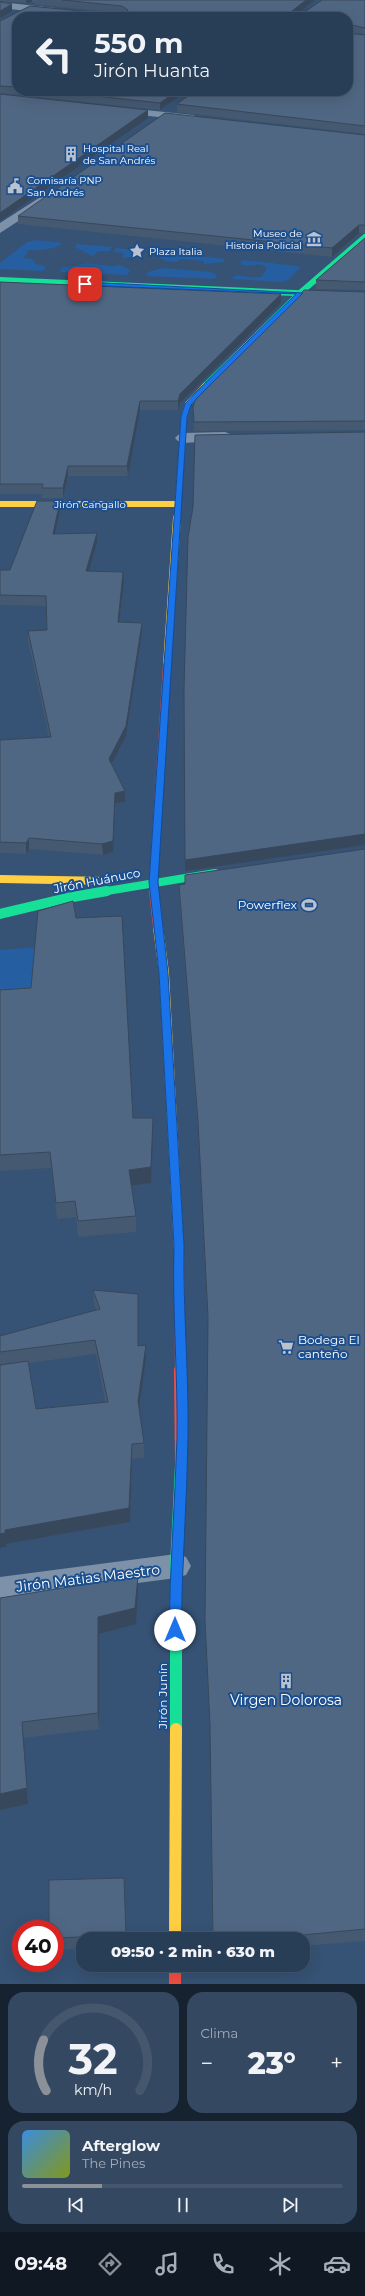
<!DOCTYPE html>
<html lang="es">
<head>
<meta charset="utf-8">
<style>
  :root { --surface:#283e57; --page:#344961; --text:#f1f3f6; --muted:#a5aeba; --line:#44576d; --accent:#8c9099 }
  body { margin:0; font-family:Montserrat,sans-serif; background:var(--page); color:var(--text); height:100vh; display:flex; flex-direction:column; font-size:15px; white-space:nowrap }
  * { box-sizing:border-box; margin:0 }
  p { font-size:13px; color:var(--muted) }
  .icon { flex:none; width:22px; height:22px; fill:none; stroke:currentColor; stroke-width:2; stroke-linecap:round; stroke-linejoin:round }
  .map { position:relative; height:1984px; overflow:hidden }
  .drawer { display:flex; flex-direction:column; gap:8px; padding:8px; background:#162230; flex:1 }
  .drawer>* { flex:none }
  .hud { position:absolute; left:12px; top:12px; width:341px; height:84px; border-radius:16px; box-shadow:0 4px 16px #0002,0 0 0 1px var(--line); background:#283e57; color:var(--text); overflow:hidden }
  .speed { position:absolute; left:12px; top:1920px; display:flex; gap:8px; font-size:20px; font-weight:700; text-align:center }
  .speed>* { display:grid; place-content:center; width:52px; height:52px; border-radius:50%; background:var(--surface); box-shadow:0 4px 16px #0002,0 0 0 1px var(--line); line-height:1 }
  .speed .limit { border:6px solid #d22; background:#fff; color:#111 }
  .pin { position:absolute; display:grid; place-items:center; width:34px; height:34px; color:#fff; margin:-17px; border-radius:8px; box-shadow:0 2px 6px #0006 }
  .me { position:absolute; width:44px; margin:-22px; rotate:0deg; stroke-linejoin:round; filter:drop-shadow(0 0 3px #0008) }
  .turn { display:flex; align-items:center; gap:14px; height:84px; padding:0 16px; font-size:18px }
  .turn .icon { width:52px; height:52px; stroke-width:2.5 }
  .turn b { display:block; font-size:28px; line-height:34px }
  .big { font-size:30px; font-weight:800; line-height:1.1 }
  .drawer .card { flex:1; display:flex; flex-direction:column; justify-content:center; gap:6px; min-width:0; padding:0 14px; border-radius:16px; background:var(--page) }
  .drawer .dial { align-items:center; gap:0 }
  .dial svg { height:104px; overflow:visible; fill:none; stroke:var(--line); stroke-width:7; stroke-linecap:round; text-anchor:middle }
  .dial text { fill:var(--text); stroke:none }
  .song { display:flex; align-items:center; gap:12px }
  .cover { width:48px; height:48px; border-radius:6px; background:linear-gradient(135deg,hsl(210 70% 55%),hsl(70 70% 35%)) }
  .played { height:4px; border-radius:2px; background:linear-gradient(90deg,var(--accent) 25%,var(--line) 25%) }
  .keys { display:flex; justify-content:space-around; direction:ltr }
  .heat { display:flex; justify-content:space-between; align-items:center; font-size:22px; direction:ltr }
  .drawer .tiles { flex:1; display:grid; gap:8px; grid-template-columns:1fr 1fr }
  .card:last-child { grid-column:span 2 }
  .trip { position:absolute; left:76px; top:1932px; width:234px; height:40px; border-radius:16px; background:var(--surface); box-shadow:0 4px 16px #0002,0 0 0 1px var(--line); font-weight:800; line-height:40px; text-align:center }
  .tabs { display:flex; height:64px; justify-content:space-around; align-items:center; background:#101923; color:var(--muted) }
  .tabs .icon { width:28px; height:28px }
  .tabs .active { color:var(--accent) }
  .tabs b { font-size:18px; color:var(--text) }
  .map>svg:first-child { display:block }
</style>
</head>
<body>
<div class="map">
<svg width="365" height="1984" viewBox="0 0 365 1984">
  <rect width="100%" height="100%" fill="#365274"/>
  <path fill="#265fa1" d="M36,240L63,243C57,249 38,251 29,250L23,258L32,259L36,264L46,267L43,271L0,269V263L27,242Z
    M77,244L112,247L109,251H98L93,256C88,255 82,249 75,248Z
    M116,248L143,251L140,255L125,258H123V253L113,252Z
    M160,252L225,259L224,262L204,264V261L181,259L176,262L166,261L157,256Z
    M242,260L298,266L300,268L288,280L282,282L232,279L234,276C244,274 252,280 262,276L267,268C260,260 249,269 240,264Z
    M87,263L112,266L120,265L130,270L128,275L60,272L61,268Z
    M162,268L210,272L217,275L215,279L146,276L148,272Z
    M37,947L32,1003L0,1006V950Z"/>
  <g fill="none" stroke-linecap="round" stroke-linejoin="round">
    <path fill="#7d92a8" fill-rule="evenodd" d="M0,2L55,8L60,11L55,14L0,8Z
      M118,107L193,115L199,118L193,121L114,112L112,110Z
      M42,196L48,200L46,203L0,233V223Z
      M225,432L230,434L233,437L230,440L183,443L178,441L175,438L178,435L183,433Z
      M176,1554L186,1557L191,1566L186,1575L176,1578L0,1601V1577Z"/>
    <path stroke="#16e098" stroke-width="6" d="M0,280L365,296
      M205,386L300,293L365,237"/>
    <path stroke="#16e098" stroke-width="8" d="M101,892L215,873"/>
    <path stroke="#16e098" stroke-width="10" d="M0,914L67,898L107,891"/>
    <path stroke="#16e098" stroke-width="12" d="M176,1729V1566L181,1465"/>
    <path stroke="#ffcf43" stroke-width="6" d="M0,504H179
      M177,519L184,417L188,404L205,386"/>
    <path stroke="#ffcf43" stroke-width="8" d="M167,665L177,518
      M0,879L108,881"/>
    <path stroke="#ffcf43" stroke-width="10" d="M158,927L164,973L179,1250"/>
    <path stroke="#ffcf43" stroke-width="12" d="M175,1939L176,1729"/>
    <path stroke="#f24e42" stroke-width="8" d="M154,892L153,882L167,665"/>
    <path stroke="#f24e42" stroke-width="10" d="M154,891L158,927
      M179,1250L180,1371"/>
    <path stroke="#f24e42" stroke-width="12" d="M180,1370L181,1465
      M175,1965V1984"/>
  </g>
  <path fill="#455971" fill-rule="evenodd" d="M0,0H315L301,11H306L322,0H365V35L348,32V33V17H17V91H187L160,110L0,93V21L30,6L91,12H111L36,5L32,2L26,3L0,1V2Z
    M365,35V134L177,112V104Z
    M365,135V233H359L332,257L18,224V216Z
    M365,238V290L316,289V280Z
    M0,282L281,294V303L180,403L178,410H140L128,476H68L63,498H42V494H0Z
    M365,292V430L194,431L193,407Z
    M60,501V510L55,534L97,543L89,571L124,582L119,623L142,633L126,736L111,764L125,802L115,803L113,852L103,855L29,849L26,854L0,853V740L49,737L28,641V631L47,630L46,606L0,605V570H10Z
    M365,849V1941L303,1946V1939H212L210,1736L205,1631L208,1329L198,1133L179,896V885Z
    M76,918L133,1118L153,1134L151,1183L132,1186L136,1216V1232L78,1237L76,1217L57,1219L51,1168L0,1171V990L31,988Z
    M93,1290L138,1294V1346L146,1345V1359L139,1410L144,1443V1458L132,1459L130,1522L6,1544V1547L0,1548V1336L96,1310L94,1304ZM96,1354L105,1402L36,1409L29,1363Z
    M138,1593L136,1624L99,1634V1729L23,1738L28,1804L0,1810V1598Z
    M124,1878L126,1939H83V1949L55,1950V1929Z"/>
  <path fill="#38485c" d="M26,0H32V2L26,3Z
    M306,0H315L293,17L292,11Z
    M12,4V11L0,18V11Z
    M177,91H187L160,110V103Z
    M148,110V118L0,221V213Z
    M359,225V233L332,257V248Z
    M281,294V303L180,403L178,410V401L180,394Z
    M140,401V410L128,476L127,466Z
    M68,466V476L63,498V488Z
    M60,501V510L53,544V534Z
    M97,533V543L86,581V571Z
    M123,572L124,582L118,633V622Z
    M142,623V633L126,736L109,769V759Z
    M125,791V802L115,803L113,852L103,855L102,844L115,793Z
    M365,834V845L185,871V860Z
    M29,838V849L26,854V843Z
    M153,1118V1134L151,1183L130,1186L129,1170Z
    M146,1345V1359L138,1416V1401Z
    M132,1444V1459L130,1522L6,1544V1547L0,1548V1534L5,1530Z
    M138,1576V1593L136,1624L99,1634V1729L98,1713V1617Z
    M27,1788L28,1804L0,1810V1794Z"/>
  <path fill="#506783" stroke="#38485c" d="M62,0H306L292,11H306L322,0H365V28L348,24V28V17H17V87L0,86V21L30,6L91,12H127L128,10L122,6Z
    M0,2L12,4L0,11Z
    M348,33L365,35V126L177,104L195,91H348Z
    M50,91H177L160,103Z
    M0,94L148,110L0,213Z
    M165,113L365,135V225H359L332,248L18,216Z
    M365,238V282L316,280Z
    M0,282L281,294L180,394L178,401H140L127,466H68L63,488H42L43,484H0Z
    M304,290L365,292V421L194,422L193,407L196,397L203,389Z
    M365,432V834L185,860L184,690L188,537L193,507L195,435Z
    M37,501H60L53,534L97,533L86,571L123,572L118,622L142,623L126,726L109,759L125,791L115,793L113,841L102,844L29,838L26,843L0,842V740L51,737L28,631L47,630L46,596L0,595V570H10Z
    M365,849V1929L261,1939H213L210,1725L205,1620L208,1317L198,1121L179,885L185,884V875Z
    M73,901L76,918L122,916L133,1118H153L151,1167L129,1170L136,1216L78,1221L75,1201L56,1203L50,1152L0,1155V990L31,988L38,911Z
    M93,1290L138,1294V1346L146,1345L138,1401L144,1443L132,1444L129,1508L5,1530V1533L0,1534V1365L28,1361L36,1409L108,1402L95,1340L0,1352V1336L100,1309Z
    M138,1576L135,1608L98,1617V1713L22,1722L27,1788L0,1794V1598Z
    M124,1878L126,1935L55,1938V1929H49V1880Z"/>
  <path fill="#1a73e8" stroke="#114b97" d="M85,282L303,293L199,396L191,405L187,417L158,882L168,973L184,1246C183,1310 189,1374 188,1438C187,1502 182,1566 181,1630L179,1633H171L169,1630C170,1566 175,1502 177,1438C178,1374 172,1310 174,1246L159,973L149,882L181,417L185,404L195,393L296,294L83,285Z"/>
  <defs>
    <g id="building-bare" transform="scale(1.2)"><path d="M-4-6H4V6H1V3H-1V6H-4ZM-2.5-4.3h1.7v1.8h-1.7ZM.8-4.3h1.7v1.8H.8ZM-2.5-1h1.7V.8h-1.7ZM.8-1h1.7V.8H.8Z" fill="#b9c2ce" stroke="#1b4f8f" stroke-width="2.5" paint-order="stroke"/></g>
    <g id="civic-bare" transform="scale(1.2)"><path d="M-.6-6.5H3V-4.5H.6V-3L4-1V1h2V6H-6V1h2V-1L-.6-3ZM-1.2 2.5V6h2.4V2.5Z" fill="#b9c2ce" stroke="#1b4f8f" stroke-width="2.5" paint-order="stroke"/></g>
    <g id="museum-bare" transform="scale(1.2)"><path d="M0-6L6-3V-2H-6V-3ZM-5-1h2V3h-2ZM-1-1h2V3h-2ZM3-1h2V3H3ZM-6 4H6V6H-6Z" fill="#b9c2ce" stroke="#1b4f8f" stroke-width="2.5" paint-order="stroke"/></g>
    <g id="sight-bare" transform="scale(1.2)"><path d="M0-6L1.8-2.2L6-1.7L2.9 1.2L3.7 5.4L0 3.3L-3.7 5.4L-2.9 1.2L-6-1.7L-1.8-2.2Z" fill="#b9c2ce" stroke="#1b4f8f" stroke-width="2.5" paint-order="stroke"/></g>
    <g id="stadium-bare" transform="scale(1.2)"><path d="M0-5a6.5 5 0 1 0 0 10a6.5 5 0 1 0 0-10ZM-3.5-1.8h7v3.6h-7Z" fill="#b9c2ce" stroke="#1b4f8f" stroke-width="2.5" paint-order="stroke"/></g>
    <g id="supermarket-bare" transform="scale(1.2)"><path d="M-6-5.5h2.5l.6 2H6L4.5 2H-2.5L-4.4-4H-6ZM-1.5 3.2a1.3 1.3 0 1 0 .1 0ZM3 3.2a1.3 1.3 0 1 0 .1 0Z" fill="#b9c2ce" stroke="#1b4f8f" stroke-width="2.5" paint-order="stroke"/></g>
  </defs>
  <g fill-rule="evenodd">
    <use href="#building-bare" x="71" y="154"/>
    <use href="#civic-bare" x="15" y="186"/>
    <use href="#museum-bare" x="314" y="239"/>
    <use href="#sight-bare" x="137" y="251"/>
    <use href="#stadium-bare" x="309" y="905"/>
    <use href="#supermarket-bare" x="286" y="1347"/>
    <use href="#building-bare" x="286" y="1681"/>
  </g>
  <g text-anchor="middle" stroke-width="4" stroke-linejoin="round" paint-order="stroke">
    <g font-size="10" fill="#fff" stroke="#1b4f8f" text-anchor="start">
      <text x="83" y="152">Hospital Real<tspan x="83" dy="12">de San Andrés</tspan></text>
      <text x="27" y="184">Comisaría PNP<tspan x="27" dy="12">San Andrés</tspan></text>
      <text x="302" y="237" text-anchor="end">Museo de<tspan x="302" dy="12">Historia Policial</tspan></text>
      <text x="149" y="255">Plaza Italia</text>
    </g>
    <g font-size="10" fill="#fff" stroke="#1b4f8f">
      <text x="90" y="508">Jirón Cangallo</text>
    </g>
    <g font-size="12" fill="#fff" stroke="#1b4f8f">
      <text transform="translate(97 881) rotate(-11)" y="4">Jirón Huánuco</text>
      <text transform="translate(163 1696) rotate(-90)" y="4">Jirón Junín</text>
    </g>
    <g font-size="12" fill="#fff" stroke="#1b4f8f" text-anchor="end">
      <text x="297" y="909">Powerflex</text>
      <text x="298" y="1344" text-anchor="start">Bodega El<tspan x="298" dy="14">canteño</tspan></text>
    </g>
    <g font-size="14" fill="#fff" stroke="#1b4f8f">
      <text transform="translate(88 1578) rotate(-7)" y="5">Jirón Matias Maestro</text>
    </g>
    <g font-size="14" fill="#fff" stroke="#1b4f8f">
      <text x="286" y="1705">Virgen Dolorosa</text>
    </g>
  </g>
</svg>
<div class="speed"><div class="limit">40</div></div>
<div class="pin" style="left:85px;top:284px;background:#d93025"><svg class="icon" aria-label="arrive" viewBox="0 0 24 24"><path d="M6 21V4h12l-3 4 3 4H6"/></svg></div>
<svg class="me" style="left:175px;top:1630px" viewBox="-20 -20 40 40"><circle r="19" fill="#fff"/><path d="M0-13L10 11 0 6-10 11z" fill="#1a73e8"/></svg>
<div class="trip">09:50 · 2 min · 630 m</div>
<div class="hud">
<div class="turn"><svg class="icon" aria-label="left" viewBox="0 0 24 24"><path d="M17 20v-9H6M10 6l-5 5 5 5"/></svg><div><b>550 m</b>Jirón Huanta</div></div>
</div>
</div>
<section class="drawer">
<div class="tiles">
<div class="card dial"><svg viewBox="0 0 100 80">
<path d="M14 69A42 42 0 1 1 86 69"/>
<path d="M14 69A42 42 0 0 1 12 30" stroke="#8c9099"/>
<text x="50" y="56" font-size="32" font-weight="700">32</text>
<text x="50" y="72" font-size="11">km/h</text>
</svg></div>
<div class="card"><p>Clima</p>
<div class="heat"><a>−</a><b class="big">23°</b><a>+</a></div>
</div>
<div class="card">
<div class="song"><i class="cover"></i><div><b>Afterglow</b><p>The Pines</p></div></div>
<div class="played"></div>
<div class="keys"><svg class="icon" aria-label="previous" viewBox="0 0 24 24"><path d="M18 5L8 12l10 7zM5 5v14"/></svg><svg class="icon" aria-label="pause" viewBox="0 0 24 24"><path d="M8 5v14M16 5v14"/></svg><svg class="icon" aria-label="next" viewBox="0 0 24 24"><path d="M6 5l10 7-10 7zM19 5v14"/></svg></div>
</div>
</div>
</section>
<nav class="tabs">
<b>09:48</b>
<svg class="icon active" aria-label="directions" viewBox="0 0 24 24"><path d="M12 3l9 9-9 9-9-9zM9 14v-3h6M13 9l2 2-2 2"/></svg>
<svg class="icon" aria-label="music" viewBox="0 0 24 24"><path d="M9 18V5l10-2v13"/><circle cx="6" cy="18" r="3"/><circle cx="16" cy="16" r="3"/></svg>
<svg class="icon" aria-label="phone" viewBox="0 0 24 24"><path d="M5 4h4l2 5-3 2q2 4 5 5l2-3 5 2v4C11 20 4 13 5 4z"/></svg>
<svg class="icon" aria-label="climate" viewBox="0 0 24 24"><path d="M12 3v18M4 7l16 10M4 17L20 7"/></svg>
<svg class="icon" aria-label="car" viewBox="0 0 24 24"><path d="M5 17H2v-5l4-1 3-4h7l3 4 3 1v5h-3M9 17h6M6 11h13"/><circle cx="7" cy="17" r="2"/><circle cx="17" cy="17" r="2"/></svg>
</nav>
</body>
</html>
